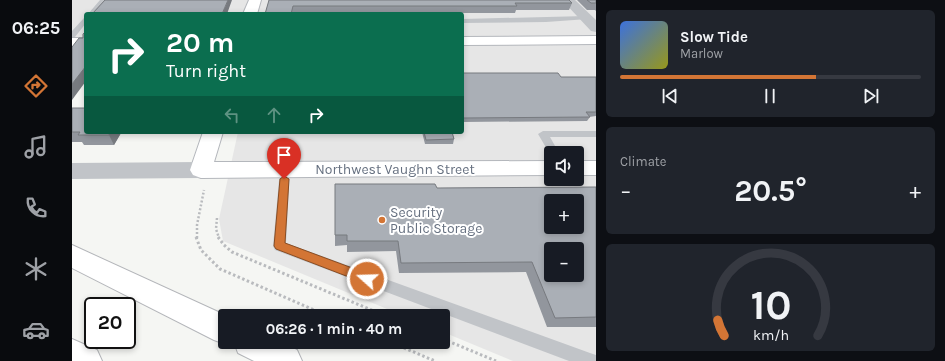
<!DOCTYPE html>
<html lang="en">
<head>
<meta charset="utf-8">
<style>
  :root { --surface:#171b24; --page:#20242c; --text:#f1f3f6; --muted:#9ea1a6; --line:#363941; --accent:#d37535 }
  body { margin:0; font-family:Karla,sans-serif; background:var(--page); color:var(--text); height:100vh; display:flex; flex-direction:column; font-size:15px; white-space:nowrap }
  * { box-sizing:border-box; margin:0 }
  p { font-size:13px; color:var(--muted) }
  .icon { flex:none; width:22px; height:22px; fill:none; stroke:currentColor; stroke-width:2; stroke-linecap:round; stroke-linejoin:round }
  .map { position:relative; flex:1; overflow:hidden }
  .drawer { display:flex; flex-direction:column; gap:10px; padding:10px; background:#0d0f14; width:349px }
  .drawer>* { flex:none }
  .banner { position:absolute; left:12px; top:12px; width:380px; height:122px; border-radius:4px; box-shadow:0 2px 6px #0003; background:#0b6e4f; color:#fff; overflow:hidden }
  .buttons { position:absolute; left:472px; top:146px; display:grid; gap:8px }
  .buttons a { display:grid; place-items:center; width:40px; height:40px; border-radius:4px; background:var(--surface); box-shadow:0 2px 6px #0003; font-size:20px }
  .speed { position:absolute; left:12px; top:297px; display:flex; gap:8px; font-size:20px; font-weight:700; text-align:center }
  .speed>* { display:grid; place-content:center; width:52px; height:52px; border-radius:50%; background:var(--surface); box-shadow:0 2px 6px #0003; line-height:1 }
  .speed .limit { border:2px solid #111; border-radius:6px; background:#fff; color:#111 }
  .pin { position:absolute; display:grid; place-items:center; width:34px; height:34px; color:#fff; margin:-41px -17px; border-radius:50% 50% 50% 0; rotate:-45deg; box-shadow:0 0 4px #0007 }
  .pin .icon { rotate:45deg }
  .me { position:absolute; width:44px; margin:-22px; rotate:290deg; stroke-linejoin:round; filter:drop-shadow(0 0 3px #0008) }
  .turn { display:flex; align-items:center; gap:14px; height:84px; padding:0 16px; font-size:18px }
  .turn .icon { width:52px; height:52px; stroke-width:2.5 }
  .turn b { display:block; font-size:28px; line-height:34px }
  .lanes { display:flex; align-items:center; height:38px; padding:0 16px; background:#0003; justify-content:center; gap:20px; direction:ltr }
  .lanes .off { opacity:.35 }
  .big { font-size:30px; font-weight:700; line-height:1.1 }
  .drawer .tile { flex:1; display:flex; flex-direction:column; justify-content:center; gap:6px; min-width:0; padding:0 14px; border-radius:6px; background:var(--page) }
  .drawer .dial { align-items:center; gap:0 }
  .dial svg { height:104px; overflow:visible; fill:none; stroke:var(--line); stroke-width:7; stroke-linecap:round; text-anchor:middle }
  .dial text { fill:var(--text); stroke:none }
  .song { display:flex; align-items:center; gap:12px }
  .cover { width:48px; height:48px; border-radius:6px; background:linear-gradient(135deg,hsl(220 70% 55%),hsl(60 70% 35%)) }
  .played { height:4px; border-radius:2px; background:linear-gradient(90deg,var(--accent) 65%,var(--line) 65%) }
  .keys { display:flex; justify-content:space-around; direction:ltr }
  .heat { display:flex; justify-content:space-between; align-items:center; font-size:22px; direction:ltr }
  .trip { position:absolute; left:146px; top:309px; width:232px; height:40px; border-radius:4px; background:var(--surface); box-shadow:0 2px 6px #0003; font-weight:700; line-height:40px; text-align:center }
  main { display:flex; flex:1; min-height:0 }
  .tabs { display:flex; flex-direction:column; width:72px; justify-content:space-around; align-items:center; background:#090b0e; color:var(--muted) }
  .tabs .icon { width:28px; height:28px }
  .tabs .selected { color:var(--accent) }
  .tabs b { font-size:18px; color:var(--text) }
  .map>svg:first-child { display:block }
</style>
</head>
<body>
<main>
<nav class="tabs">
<b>06:25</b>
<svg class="icon selected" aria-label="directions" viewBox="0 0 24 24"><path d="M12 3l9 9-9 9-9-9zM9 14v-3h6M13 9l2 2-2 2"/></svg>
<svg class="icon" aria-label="music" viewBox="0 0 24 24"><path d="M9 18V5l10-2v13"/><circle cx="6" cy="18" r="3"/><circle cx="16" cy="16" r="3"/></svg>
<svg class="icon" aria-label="phone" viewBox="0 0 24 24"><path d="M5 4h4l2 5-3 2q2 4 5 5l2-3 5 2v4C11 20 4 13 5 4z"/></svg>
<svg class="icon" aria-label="climate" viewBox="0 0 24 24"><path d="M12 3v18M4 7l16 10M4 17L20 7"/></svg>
<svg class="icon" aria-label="car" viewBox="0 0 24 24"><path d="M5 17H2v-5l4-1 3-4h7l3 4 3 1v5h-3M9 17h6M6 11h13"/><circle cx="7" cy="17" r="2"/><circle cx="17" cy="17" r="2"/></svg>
</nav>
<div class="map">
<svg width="524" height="361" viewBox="0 0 524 361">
  <rect width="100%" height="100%" fill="#f5f6f3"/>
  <path fill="#e6e6e6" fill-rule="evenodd" d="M0,0H524V361H441L371,332V316H332L151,241L147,219L166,132H390V14H14V42H0ZM479,153H505V179H479ZM479,201H505V227H479ZM479,249H505V275H479Z"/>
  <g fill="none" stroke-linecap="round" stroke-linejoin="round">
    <g stroke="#b4b7bc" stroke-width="2">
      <path id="secondary" d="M177,0H189L185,14H171Z
        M524,36V44L390,45V37Z
        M0,38H14V46H0Z
        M131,132H151L142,162L479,161V175L129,178L121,175L118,170Z
        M505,161H524V175H505Z"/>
    </g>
    <g stroke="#b4b6ba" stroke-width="2">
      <path id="highway" d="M0,245L155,316H153V342H159L153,344L142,340L0,268Z
        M0,339L25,350L30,361H0Z
        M162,342H209L225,350L230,361H182L166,353Z"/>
    </g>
    <path stroke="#b9bbbe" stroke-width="2.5" stroke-dasharray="2 2" stroke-linecap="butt" d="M145,218L144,229L147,238
      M125,238V225L132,190"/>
    <path stroke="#b9bbbe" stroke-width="3" stroke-dasharray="2.5 2.5" stroke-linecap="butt" d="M124,237L129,250L148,269L256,316
      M146,237L152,245L160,252L314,316
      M371,339L424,361
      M318,342L363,361"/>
    <path fill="#c1c4c8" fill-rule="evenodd" d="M28,0H34L23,14H16Z
      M514,16L516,17V19L474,22L390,23V19Z
      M14,17V23L3,37H0V31L12,18Z
      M471,131H524V137H478L487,153H479V156L466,134Z
      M213,165L217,166L218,169L214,243L518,353L524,355V361H497L203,250L201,246L208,169L209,166Z"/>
    <path fill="#c1c4c8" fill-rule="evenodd" d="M490,0H503L524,20V32L519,31Z
      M129,162L137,165L140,170L137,175L129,178L0,179V163Z"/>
    <use href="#secondary" fill="#fff" fill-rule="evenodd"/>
    <use href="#highway" fill="#fff" fill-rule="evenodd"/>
  </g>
  <path fill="#92969d" d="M197,0L500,3L497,10H444L443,13H221V14H193Z
    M505,0H524V11L523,10H515Z
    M390,73L489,77H524V116L517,117H518L515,121L390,122Z
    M0,108L14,132H94V133H49L42,145H12L10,142H0Z
    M350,132H380L382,139L381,144H353Z
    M263,184L365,188L524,187V327H475L454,272L327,273L324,251L275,252V245L263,246Z"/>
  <path fill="#777a7f" d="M156,0H160L155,14H150Z
    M13,66L14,67V81L0,100V84Z
    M38,132H48L49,133L42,145L37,135Z"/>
  <path fill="#aaafb6" stroke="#777a7f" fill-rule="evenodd" d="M33,0H156L150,14H20Z
    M197,0H497L500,3H443L445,6H221L219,14H193Z
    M515,0H524V3H519Z
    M14,31V66L0,84V47L7,38H11V34Z
    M390,73H486L489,77H524V112H514L518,117L390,118Z
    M0,108H14V132H38L37,135H6L8,132H0Z
    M352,132H380L382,139L354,140Z
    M263,184H363L365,188L524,187V317L483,318L460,262L329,263L326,241H275V235H263ZM479,201H505V227H479ZM479,249H505V275H479Z"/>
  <path fill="#d37535" stroke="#894c22" d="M212,176L217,179L213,243L299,275L300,279L299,283L295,284L204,249L202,246L208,179Z"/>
  <circle fill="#d37535" stroke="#fff" stroke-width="1.5" cx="310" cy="220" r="4"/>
  <g text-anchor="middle" stroke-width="4" stroke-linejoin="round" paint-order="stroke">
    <g font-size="14" fill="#677181" stroke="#fff">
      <text x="323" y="174">Northwest Vaughn Street</text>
    </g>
    <g font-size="14" fill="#677181" stroke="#fff" text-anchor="start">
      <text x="318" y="217">Security<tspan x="318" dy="16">Public Storage</tspan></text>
    </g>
  </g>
</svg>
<div class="buttons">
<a><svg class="icon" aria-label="sound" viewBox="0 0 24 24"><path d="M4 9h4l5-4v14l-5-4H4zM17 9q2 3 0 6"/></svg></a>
<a>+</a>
<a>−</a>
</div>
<div class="speed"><div class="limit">20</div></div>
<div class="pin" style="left:212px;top:179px;background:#d93025"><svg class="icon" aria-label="arrive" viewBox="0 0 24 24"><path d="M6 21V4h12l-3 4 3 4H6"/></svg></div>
<svg class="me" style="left:295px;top:279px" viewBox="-20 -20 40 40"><circle r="17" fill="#d37535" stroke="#fff" stroke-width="3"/><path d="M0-11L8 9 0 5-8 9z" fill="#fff"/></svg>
<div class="trip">06:26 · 1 min · 40 m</div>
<div class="banner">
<div class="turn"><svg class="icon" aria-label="right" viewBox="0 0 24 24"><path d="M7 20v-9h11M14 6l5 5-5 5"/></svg><div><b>20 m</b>Turn right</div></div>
<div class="lanes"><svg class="icon off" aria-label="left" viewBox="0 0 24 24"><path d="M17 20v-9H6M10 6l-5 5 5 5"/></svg><svg class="icon off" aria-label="ahead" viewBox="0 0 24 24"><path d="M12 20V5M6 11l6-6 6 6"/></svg><svg class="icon" aria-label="right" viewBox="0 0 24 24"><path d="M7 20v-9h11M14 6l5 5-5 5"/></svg></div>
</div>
</div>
<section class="drawer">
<div class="tile">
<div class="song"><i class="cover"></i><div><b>Slow Tide</b><p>Marlow</p></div></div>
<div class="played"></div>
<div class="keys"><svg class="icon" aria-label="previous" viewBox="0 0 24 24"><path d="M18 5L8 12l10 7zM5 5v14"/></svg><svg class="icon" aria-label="pause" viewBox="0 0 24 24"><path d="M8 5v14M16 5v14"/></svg><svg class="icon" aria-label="next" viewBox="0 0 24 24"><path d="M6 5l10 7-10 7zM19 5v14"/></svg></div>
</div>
<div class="tile"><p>Climate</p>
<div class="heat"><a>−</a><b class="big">20.5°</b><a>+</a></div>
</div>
<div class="tile dial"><svg viewBox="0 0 100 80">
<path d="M14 69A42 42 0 1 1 86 69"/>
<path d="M14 69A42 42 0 0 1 9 57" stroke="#d37535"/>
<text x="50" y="56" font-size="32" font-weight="700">10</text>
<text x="50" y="72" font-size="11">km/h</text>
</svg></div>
</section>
</main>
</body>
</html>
